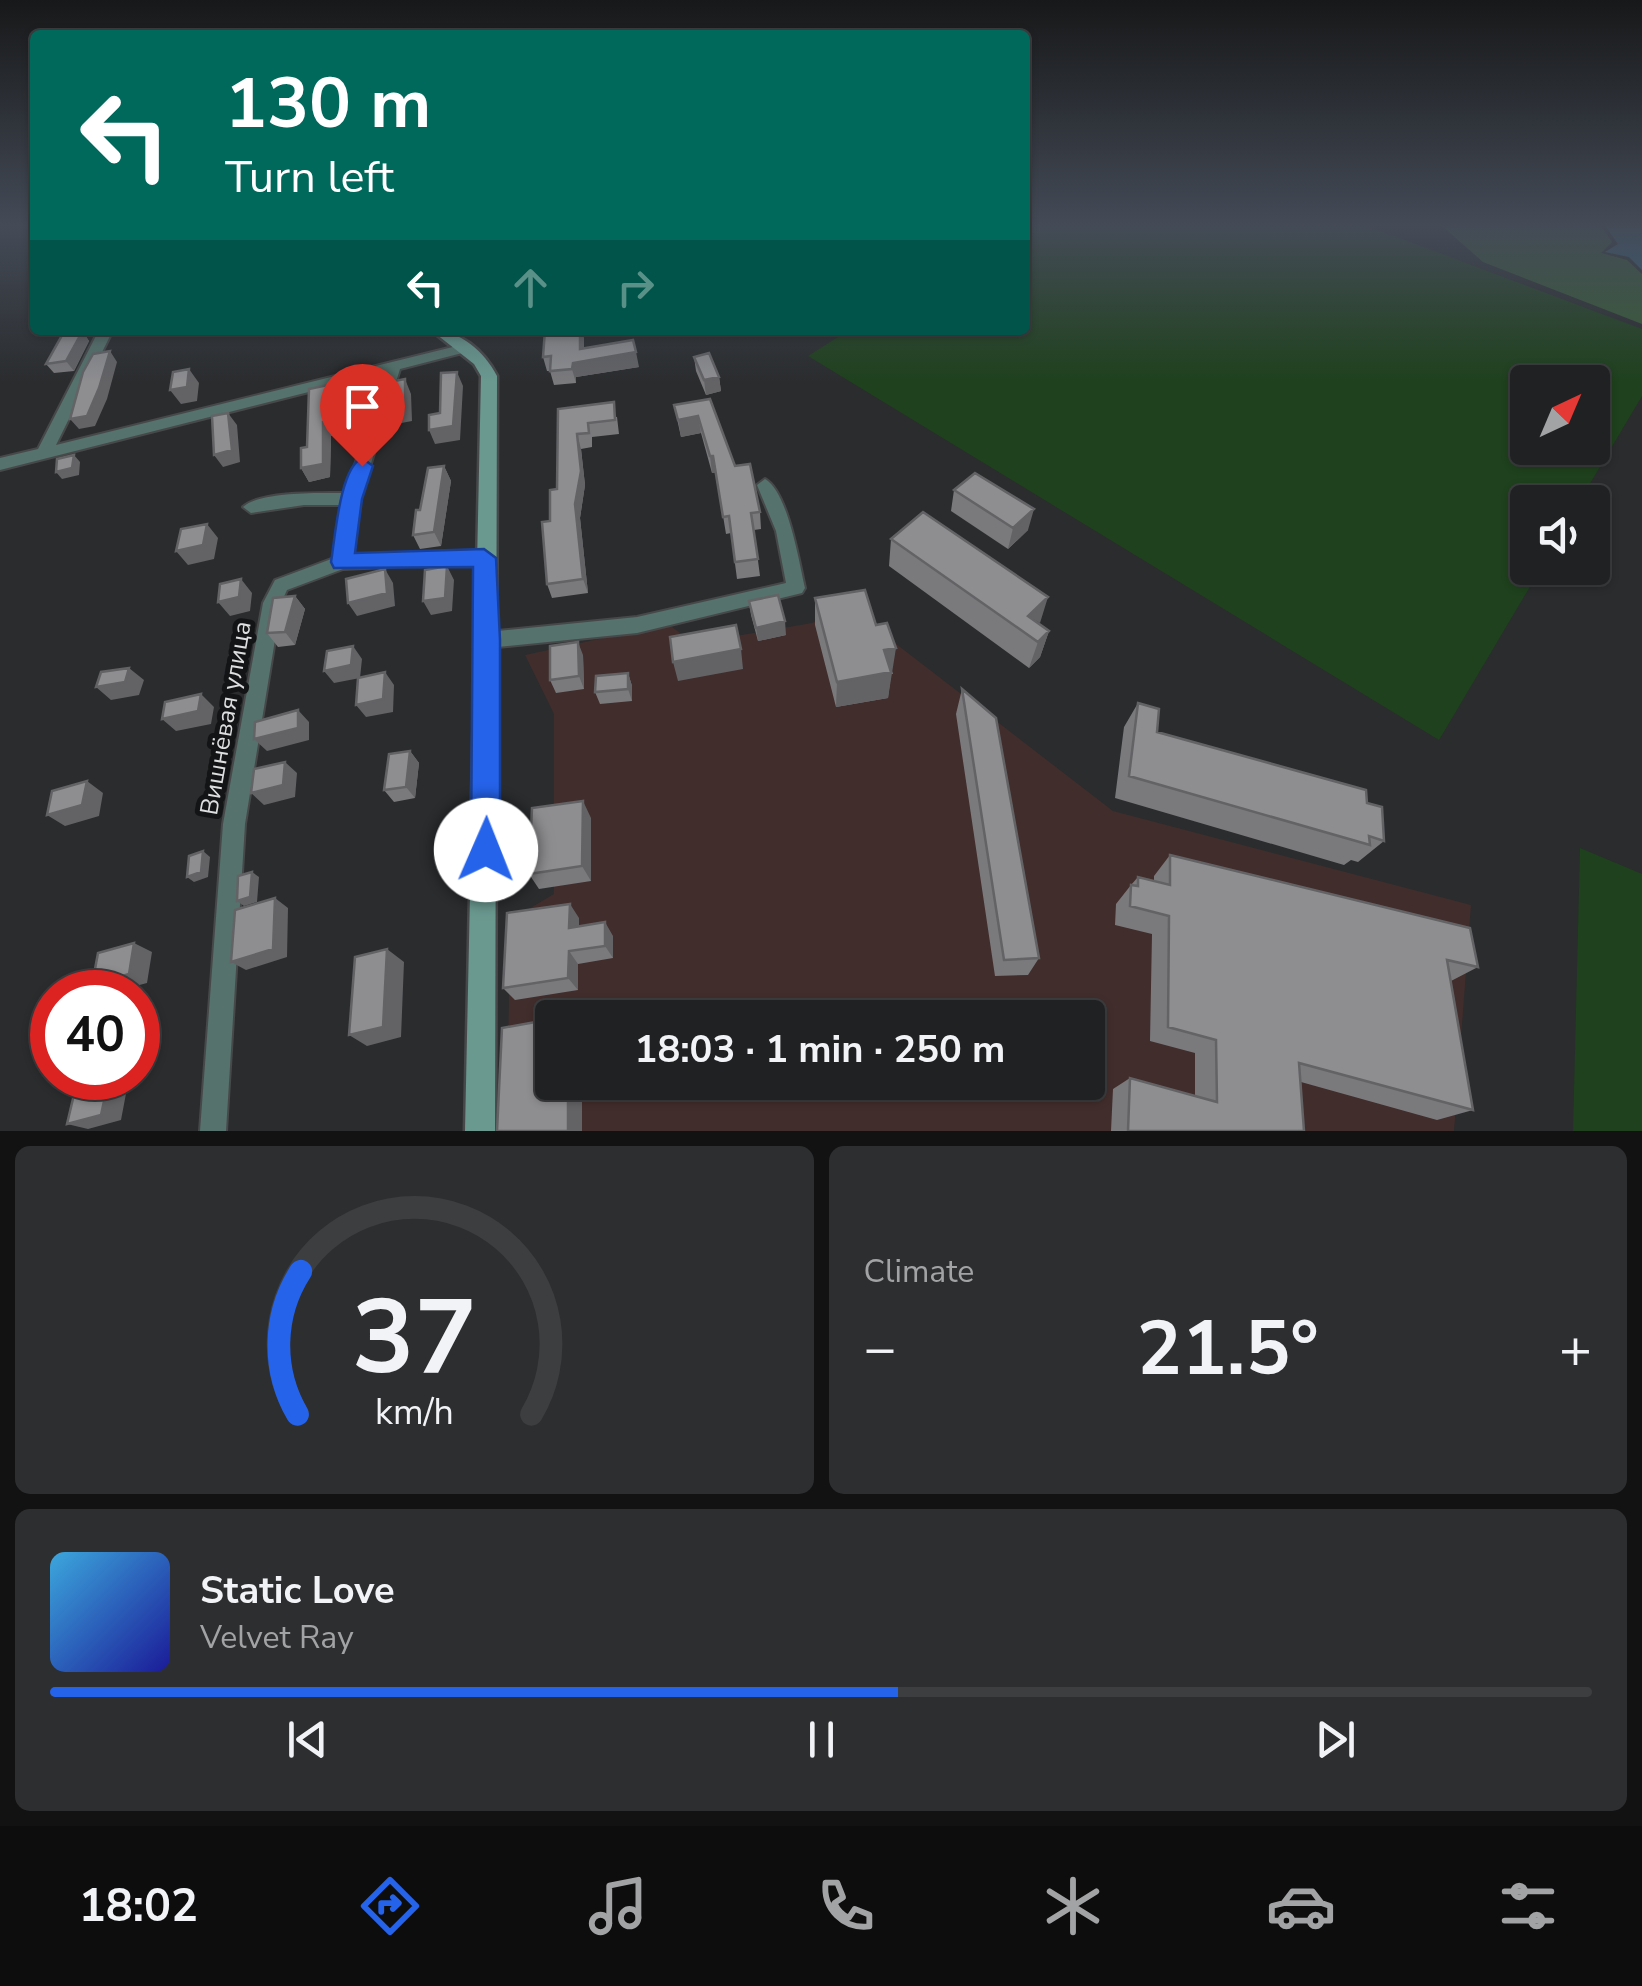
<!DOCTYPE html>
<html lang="en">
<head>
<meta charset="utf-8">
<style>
  :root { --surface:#202122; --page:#2d2e2f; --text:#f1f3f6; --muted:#a2a3a5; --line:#3d3e40; --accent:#2563eb }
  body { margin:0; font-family:"Nunito Sans",sans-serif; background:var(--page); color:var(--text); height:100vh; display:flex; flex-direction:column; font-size:38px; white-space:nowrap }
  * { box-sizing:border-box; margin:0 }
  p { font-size:32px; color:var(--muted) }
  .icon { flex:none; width:55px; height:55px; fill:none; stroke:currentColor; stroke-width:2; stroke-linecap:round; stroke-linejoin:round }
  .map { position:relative; height:1131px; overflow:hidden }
  .drawer { display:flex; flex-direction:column; gap:15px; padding:15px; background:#121213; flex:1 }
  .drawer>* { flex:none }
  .top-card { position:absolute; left:30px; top:30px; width:1000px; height:305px; border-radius:10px; box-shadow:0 2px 8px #0004,0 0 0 2px var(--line); background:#00695c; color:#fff; overflow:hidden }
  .needle { width:65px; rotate:44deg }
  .buttons { position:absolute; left:1510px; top:365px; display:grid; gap:20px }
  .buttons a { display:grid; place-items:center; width:100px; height:100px; border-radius:10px; background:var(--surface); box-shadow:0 2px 8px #0004,0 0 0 2px var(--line); font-size:50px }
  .speed { position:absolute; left:30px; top:970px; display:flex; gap:20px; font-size:50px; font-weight:700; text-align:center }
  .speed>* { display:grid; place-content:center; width:130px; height:130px; border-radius:50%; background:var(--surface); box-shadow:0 2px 8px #0004,0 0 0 2px var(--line); line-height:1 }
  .speed .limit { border:15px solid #d22; background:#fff; color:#111 }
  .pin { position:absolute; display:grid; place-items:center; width:85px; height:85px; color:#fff; margin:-102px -42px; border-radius:50% 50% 50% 0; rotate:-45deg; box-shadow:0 0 10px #0007 }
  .pin .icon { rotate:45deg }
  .me { position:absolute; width:110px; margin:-55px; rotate:1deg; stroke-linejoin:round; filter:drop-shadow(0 0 8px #0008) }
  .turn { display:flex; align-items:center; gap:35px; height:210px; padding:0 30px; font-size:45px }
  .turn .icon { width:130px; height:130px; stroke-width:2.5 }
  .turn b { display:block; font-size:70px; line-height:85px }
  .lanes { display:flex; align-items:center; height:95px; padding:0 30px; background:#0003; justify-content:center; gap:50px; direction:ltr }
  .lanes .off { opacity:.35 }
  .big { font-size:75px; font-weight:700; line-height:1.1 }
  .drawer .card { flex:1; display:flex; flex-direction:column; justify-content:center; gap:15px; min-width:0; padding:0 35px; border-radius:15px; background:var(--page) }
  .drawer .dial { align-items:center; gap:0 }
  .dial svg { height:260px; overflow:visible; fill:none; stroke:var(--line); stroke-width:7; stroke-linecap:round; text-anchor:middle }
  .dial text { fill:var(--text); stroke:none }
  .song { display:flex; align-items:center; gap:30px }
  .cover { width:120px; height:120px; border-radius:15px; background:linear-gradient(135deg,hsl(200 70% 55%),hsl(240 70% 35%)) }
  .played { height:10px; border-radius:5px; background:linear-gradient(90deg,var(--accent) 55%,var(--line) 55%) }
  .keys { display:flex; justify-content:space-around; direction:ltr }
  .heat { display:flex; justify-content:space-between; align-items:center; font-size:55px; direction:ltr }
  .drawer .tiles { flex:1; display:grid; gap:15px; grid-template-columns:1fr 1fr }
  .card:last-child { grid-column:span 2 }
  .trip { position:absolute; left:535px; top:1000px; width:570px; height:100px; border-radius:10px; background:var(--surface); box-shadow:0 2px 8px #0004,0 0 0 2px var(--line); font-weight:700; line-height:100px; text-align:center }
  .menu { display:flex; height:160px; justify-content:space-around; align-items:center; background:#0d0d0e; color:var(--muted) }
  .menu .icon { width:70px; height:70px }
  .menu .active { color:var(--accent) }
  .menu b { font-size:45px; color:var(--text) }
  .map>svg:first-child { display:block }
</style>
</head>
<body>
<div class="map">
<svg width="1642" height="1131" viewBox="0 0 1642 1131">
  <rect width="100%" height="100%" fill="#2a2c2e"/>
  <path fill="#412d2c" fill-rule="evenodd" d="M834,613L865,620L1113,811L1471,905L1454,1131H507L510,920L554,894V714L525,655L668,624L694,643L812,623ZM552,1018H1088V1082H552Z"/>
  <path fill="#1f411d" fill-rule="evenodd" d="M1025,224H1362L1642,329V396L1579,502H1528V568H1541L1439,740L808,356L849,330H1025ZM1528,382H1592V448H1528Z
    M1580,848L1642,874V1131H1573Z"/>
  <path fill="#385d35" d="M1440,224H1600L1612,242L1601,253L1627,260L1642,274V324L1483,262Z"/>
  <path fill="#356789" d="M1604,224L1642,225V270L1629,257L1605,252L1618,244Z"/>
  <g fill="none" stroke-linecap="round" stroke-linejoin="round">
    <g stroke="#47484a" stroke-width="4">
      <path id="street" d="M99,330H113L56,445L465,344L472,348L470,351L400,369L360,499L352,555L484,550L490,552L493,557L490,562L343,569L287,590L281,603L245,824L226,1131H200L223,824L263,603L275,580L334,558L343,505H304L251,513L243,507C260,491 321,493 346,493L384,373L0,470V458L38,449Z
        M765,479C788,492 799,562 805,588L802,593L637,633L488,648L481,645L479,640L481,635L488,632L637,617L786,583L776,531L757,485Z"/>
    </g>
    <g stroke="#47484a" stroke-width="5">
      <path id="secondary" d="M431,330C460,330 484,351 497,376L495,1131H465L481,376L474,364Z"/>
    </g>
    <use href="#street" fill="#55726c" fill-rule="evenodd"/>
    <use href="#secondary" fill="#6a9990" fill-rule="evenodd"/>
  </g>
  <path fill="#7a7a7d" d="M65,330H86L85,335L89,341L74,371L54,373L46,364Z
    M584,338V348L639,367L576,377V383L554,385L550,371H547L543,357Z
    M694,357L719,377L721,391L706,395L696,371Z
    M363,367L370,380L362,423L342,425V433L331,436L330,477L309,482L301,468L307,447Z
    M710,399L735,466L760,512L761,529L754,530L760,576L737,579L731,533L726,534L716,473H712L701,433L681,437L674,405Z
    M558,409L617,417L619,434L592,437V447L581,449L585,485L580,518L588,593L552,598L547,584L550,521L557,489Z
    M444,466L451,481L441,546L420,549L413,535L420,510Z
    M954,490L1028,530L1008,549L951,511Z
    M891,539L1049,631L1040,657L1029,668L889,566Z
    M295,596L305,609L295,645L278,647L267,633Z
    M815,598L876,625L893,674H891L888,698L836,707L815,625Z
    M749,601L786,635L758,641L751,615Z
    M583,655L584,689L556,693L550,680Z
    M628,673L632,686V701L600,704L595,692Z
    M962,689L1039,958L1028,975L995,976L956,714Z
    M1138,703L1157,732L1367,803L1384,841L1358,862L1351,860L1344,865L1115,798L1124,727Z
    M410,751L419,763L415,798L394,802L384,790Z
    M591,818V881L539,889L529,874Z
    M1170,855L1478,967L1451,981L1473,1110L1437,1120L1301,1082L1304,1131H1111L1113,1089L1130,1078L1195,1096V1053L1150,1041L1152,934L1115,925L1116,904L1131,885L1138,877L1154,881V876Z
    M579,918V926L613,936V958L578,964V990L515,1000L503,988Z"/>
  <path fill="#636366" d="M76,330H86L85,335L89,341L74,371L66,361Z
    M580,330H582L584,338V361L636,352L639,367L576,377V383L572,369L573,363L580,349Z
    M110,351L117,362L107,399L95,426L79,429L70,419Z
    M363,367L370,380L362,423L355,410Z
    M189,369L199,383L197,401L181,404L170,390Z
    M457,372L463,386L460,440L435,444L429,430L453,426Z
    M719,377L721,391L706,395L704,380Z
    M405,379L411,394L412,421L396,424L389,409Z
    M335,412L342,425V433L331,436L330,477L309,482L301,468L323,422Z
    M228,413L237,425L240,462L223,467L214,455Z
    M698,416L701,433L681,437L678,420Z
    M577,434L581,449L585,485L580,518L588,593L583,579L575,504Z
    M74,455L80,462L79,475L62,479L56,472Z
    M710,456H713L716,473H712Z
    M444,466L451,481L441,546L434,532Z
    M1034,509L1028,530L1008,549L1013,528Z
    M207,524L218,538L214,559L188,565L176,551Z
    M447,566L454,580L452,611L431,615L423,601Z
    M385,569L393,583L395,606L357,616L348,603Z
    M241,579L252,593L250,611L230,616L218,602Z
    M295,596L305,609L295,645L285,632Z
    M1048,597L1040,623L1028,616Z
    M785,621L786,635L758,641L756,628Z
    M1049,631L1040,657L1029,668L1038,642Z
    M578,642L583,655L584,689L579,676Z
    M353,646L362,659L360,678L334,683L324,671Z
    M896,648L888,698L836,707L837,682L884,650Z
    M741,649L743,669L678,681L673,662Z
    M129,668L144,680L139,695L111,700L96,687Z
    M385,672L394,685L393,712L366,717L356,705Z
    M628,673L632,686V701L628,689Z
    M201,694L214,707L211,724L176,731L162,719Z
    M298,710L309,722V740L267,751L254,739Z
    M410,751L419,763L415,798L406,787Z
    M285,762L297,773L295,797L264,805L251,793Z
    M87,781L103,793L99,816L65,826L47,815Z
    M583,801L591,818V881L582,866Z
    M203,851L210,857L208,877L194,882L187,877Z
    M252,872L259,877L257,902L244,906L237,901Z
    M275,898L288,908L287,957L246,970L231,962Z
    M570,904L579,918V941L569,928Z
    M605,922L613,936V958L605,946Z
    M134,943L152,952L147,983L113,992L92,985Z
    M387,949L404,962L401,1037L367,1046L349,1035Z
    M569,951L578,964V990L568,978Z
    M109,1078L128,1083L121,1120L88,1129L67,1124Z
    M568,1082H582V1131H568Z"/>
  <path fill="#8e8e91" stroke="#636366" stroke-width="2.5" d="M65,330H76L75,332H82L66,361L46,364Z
    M545,330H580V349L633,340L636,352L573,363L572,369L550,371L551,356L543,357Z
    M110,351L99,388L87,416L70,419L83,372L93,354Z
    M709,353L719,377L704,380L694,357Z
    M363,367L355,410L335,412V420L323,422V464L301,468V448L307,447L309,389L342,382L341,373Z
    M189,369L187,387L170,390L173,372Z
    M457,372L453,426L429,430V415L440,413L441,373Z
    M405,379V406L389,409V382Z
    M710,399L735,466L750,464L760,512L751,513L758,559L735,562L729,516L723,517L713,456H710L698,416L678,420L674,405Z
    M614,402L615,420L588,423L589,433L577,434L581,471L575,504L583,579L547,584L542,522L550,521V490L557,489L558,409Z
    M228,413L232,450L214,455L212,416Z
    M74,455L72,468L56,472L57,459Z
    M444,466L434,532L413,535L416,510H420L428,468Z
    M975,473L1034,509L1013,528L954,490Z
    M923,512L1048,597L1028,616L1049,631L1038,642L891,539Z
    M207,524L203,545L176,551L181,529Z
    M447,566L445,598L423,601L425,570Z
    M385,569L387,593L348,603L346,579Z
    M241,579L239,597L218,602L220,584Z
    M865,590L876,625L887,623L896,648L884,650L891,672L837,682L815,598Z
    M778,595L785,621L756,628L749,601Z
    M295,596L285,632L267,633L273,598Z
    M736,625L741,649L673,662L670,637Z
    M578,642L579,676L550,680V646Z
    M353,646L351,665L324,671L327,651Z
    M129,668L125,682L96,687L101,672Z
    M385,672L383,699L356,705L358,678Z
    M628,673V689L595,692L596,676Z
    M962,689L996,718L1039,958L1004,960Z
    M201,694L198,711L162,719L165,702Z
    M1138,703L1159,709L1157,732L1366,790L1367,803L1382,807L1384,841L1369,836L1370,845L1129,776Z
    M298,710V728L254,739L255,722Z
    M410,751L406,787L384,790L389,754Z
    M285,762L283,785L251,793L254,769Z
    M87,781L82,805L47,815L52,791Z
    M583,801L582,866L529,874L532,808Z
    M203,851L201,872L187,877L189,856Z
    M1170,855L1470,928L1478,967L1447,960L1473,1110L1299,1063L1304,1131H1128L1130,1078L1217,1102L1216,1040L1168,1027L1169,916L1130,906L1131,885L1138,886V877L1170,885Z
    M252,872L250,897L237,901L238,876Z
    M275,898L273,949L231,962L235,910Z
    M570,904L569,928L605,922V946L569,951L568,978L503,988L507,913Z
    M134,943L129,974L92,985L98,953Z
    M387,949L383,1027L349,1035L355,957Z
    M552,1019V1082H568V1131H497L502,1028Z
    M106,1078H109L101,1115L67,1124L76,1086Z"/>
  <linearGradient id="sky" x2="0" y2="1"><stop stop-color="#171819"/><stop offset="0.59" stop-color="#444b57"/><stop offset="1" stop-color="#444b57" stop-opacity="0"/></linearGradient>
  <rect width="1642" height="382" fill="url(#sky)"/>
  <path fill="#2563eb" stroke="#184099" stroke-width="2.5" d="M362,458L373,466L362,499L355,553L484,549L496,558L500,640V850L496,860L486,864L475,860L471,850L473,567L334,568L331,562C335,538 340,467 362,458Z"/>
  <g text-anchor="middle" stroke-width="10" stroke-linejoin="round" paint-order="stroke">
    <g font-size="25" fill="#dddedf" stroke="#131415">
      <text transform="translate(225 718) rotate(-80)" y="9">Вишнёвая улица</text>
    </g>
  </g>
</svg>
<div class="buttons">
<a><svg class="needle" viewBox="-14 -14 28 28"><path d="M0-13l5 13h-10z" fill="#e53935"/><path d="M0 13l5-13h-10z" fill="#a2a3a5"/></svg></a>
<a><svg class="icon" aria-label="sound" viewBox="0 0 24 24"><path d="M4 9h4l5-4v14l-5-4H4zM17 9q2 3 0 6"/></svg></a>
</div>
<div class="speed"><div class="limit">40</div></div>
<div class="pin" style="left:362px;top:466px;background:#d93025"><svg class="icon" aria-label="arrive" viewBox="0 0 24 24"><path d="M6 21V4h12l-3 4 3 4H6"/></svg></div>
<svg class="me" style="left:486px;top:850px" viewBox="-20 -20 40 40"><circle r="19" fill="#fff"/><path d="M0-13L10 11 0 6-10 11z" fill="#2563eb"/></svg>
<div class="trip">18:03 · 1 min · 250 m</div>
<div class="top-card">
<div class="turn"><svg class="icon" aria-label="left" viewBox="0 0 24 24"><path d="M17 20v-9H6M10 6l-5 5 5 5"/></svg><div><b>130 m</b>Turn left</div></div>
<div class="lanes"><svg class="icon" aria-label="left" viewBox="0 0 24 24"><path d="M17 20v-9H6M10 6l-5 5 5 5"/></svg><svg class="icon off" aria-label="ahead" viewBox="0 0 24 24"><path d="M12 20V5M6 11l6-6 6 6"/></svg><svg class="icon off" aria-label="right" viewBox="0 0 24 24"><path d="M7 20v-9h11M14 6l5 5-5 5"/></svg></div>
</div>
</div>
<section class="drawer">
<div class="tiles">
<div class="card dial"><svg viewBox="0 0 100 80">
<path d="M14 69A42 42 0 1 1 86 69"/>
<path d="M14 69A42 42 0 0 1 15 25" stroke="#2563eb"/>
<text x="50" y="56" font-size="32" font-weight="700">37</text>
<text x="50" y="72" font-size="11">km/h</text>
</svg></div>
<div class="card"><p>Climate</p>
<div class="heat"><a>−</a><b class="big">21.5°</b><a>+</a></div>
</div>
<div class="card">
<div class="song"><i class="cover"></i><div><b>Static Love</b><p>Velvet Ray</p></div></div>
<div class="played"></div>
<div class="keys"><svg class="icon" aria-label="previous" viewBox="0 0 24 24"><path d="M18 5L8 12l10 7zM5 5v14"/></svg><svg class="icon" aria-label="pause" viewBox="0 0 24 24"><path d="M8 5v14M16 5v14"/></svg><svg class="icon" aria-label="next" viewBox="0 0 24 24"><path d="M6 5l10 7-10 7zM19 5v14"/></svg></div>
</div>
</div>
</section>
<nav class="menu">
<b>18:02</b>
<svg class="icon active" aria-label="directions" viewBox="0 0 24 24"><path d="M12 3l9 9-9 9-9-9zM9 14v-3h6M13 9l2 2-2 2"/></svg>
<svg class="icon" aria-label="music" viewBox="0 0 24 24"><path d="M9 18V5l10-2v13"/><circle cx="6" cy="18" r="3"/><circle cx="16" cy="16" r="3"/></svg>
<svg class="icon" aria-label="phone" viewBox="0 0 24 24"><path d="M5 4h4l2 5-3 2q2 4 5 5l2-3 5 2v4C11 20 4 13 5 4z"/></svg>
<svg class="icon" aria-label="climate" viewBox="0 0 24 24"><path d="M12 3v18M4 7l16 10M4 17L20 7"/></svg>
<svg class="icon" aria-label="car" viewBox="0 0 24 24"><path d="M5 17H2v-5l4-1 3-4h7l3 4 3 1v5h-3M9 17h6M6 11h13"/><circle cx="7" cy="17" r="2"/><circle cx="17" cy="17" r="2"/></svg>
<svg class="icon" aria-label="filters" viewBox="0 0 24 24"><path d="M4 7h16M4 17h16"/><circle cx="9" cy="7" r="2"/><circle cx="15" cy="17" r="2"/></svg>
</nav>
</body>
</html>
